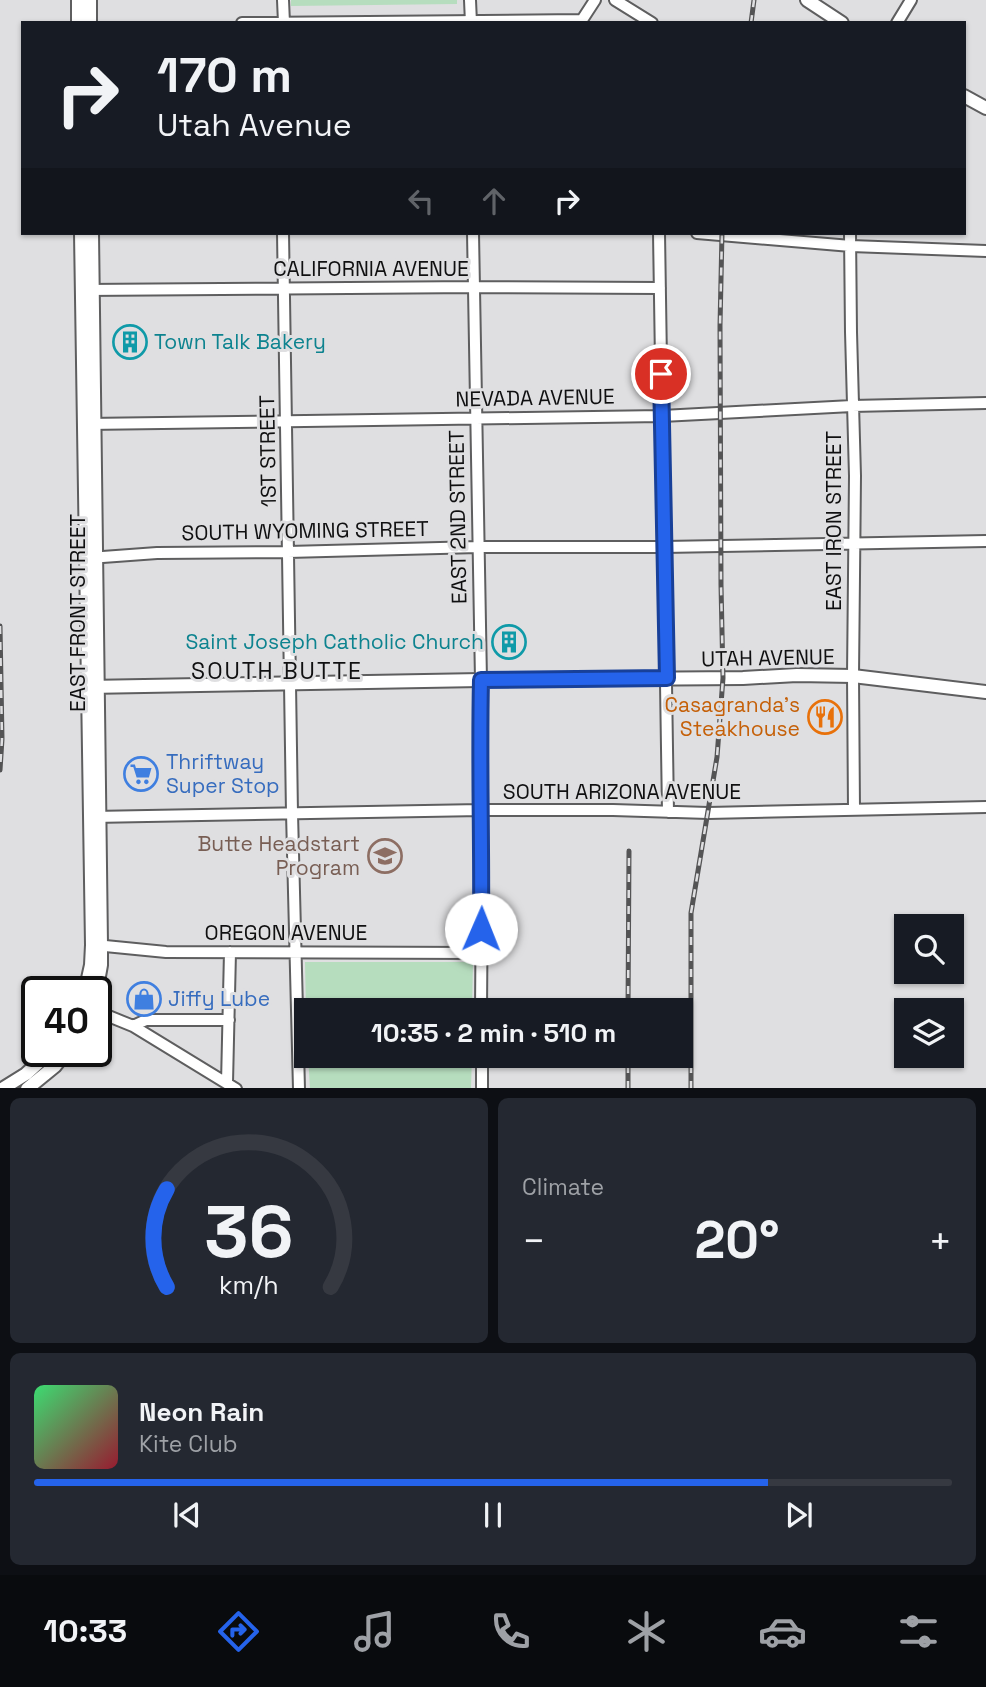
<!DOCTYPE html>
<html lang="en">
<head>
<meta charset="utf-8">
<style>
  :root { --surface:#171b24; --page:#242831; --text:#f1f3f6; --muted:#9ea1a6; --line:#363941; --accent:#2563eb }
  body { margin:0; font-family:"Space Grotesk",sans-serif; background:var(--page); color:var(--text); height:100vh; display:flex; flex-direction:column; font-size:26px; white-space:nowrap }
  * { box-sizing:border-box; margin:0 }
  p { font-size:23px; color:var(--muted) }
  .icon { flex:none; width:38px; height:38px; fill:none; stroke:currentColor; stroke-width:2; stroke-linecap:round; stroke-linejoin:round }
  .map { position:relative; height:1088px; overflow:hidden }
  .panel { display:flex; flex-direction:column; gap:10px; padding:10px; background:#0d0f14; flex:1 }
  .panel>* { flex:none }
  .guide { position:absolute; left:21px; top:21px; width:945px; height:214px; border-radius:0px; box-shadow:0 2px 5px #0004; background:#171b24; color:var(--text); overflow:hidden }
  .buttons { position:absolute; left:894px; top:914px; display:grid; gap:14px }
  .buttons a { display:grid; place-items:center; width:70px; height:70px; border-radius:0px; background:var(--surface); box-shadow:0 2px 5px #0004; font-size:35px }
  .speed { position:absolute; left:21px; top:976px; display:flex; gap:14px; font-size:35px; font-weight:700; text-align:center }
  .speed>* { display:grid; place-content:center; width:91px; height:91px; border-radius:50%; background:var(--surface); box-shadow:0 2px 5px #0004; line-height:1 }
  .speed .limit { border:4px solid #111; border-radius:10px; background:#fff; color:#111 }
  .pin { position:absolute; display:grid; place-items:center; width:60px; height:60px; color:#fff; margin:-30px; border:4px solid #fff; border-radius:50%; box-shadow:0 2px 7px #0007 }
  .me { position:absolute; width:77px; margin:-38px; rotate:1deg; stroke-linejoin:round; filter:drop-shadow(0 0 5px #0008) }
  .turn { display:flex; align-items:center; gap:24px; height:147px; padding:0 21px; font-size:32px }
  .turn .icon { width:91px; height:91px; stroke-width:2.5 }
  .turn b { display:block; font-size:49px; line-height:60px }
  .lanes { display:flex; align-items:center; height:66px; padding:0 21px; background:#0003; justify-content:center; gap:35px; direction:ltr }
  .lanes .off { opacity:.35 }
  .big { font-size:52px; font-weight:800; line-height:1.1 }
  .panel .card { flex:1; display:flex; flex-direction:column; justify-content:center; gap:10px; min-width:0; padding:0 24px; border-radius:10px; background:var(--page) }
  .panel .dial { align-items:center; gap:0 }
  .dial svg { height:182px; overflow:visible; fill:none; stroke:var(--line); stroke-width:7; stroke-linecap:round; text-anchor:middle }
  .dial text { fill:var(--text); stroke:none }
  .song { display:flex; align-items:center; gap:21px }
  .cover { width:84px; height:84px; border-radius:10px; background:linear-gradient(135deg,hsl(140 70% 55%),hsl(350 70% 35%)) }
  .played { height:7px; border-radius:4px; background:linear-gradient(90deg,var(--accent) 80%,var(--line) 80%) }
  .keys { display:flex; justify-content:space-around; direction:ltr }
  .heat { display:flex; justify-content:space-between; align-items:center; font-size:38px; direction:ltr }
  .panel .tiles { flex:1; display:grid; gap:10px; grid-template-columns:1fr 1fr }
  .card:last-child { grid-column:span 2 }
  .trip { position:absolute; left:294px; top:998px; width:399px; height:70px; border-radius:0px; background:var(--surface); box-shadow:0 2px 5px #0004; font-weight:800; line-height:70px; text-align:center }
  .tabs { display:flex; height:112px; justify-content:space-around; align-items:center; background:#090b0e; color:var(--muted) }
  .tabs .icon { width:49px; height:49px }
  .tabs .on { color:var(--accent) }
  .tabs b { font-size:32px; color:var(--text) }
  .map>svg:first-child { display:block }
</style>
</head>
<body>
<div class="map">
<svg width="986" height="1089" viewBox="0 0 986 1089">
  <rect width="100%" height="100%" fill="#dfdfe1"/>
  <path fill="#b6ddbe" d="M291,0H457V4L291,6Z
    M305,962H473L472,1010H306Z
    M308,1055H472L471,1088H310Z"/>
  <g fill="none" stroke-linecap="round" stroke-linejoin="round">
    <g stroke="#5e5e5f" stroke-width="14">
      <path id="minor" d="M283,0L284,23
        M470,0L471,23
        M615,0L652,23
        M242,23L582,20L595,0
        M897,23L911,0
        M283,233L292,813L299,1089
        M473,233L481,680L479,748L482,880L481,1010
        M659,233L668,812
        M697,233L851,246L986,251
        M850,233L851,332L855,476L853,676L854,809
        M84,290L475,287L660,288
        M87,424L662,416L852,406L986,403
        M89,558L157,553L288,552L478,547H664L986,541
        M93,817L481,810H613L708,813L986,807
        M95,945L166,952L480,953
        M96,1011L133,1026L236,1089
        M133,1026L146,1020H229
        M482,1055V1089
        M227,1083L230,952"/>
    </g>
    <g stroke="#5e5e5f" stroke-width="16">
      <path id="major" d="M78,0V23
        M90,0V23
        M807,0L842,23
        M964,96L986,108
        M81,233L92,945L91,965L85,992
        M92,233L101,945V965L96,993
        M88,687L481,680L743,678L797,675L853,676L986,692
        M2,1089L26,1074L50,1052
        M27,1089L55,1066L66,1052"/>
    </g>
    <use href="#minor" stroke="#fff" stroke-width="10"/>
    <use href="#major" stroke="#fff" stroke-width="12"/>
    <g stroke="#545455" stroke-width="5">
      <path id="rail" d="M751,23L754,0
        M0,626L2,739L0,770
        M628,1010L629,851
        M628,1089V1055
        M691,1089V913L717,757L723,678L721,585L720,326L722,233"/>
    </g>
    <use href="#rail" stroke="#dfdfe1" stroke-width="2.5" stroke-dasharray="8" stroke-linecap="butt"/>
  </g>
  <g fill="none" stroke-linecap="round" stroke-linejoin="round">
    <g stroke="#184099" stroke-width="18">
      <path id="route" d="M481,929C482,846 479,763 481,680L667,678L661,374"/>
    </g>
    <use href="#route" stroke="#2563eb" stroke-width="12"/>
  </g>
  <defs>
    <g id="building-ring" transform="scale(1.75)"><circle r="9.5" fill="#dfdfe1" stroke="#0f9aa8" stroke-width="1.5"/><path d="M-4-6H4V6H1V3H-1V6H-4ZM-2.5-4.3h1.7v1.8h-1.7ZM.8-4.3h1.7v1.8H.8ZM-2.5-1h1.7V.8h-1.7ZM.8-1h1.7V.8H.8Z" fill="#0f9aa8"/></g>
    <g id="restaurant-ring" transform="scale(1.75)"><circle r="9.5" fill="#dfdfe1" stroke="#e8710a" stroke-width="1.5"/><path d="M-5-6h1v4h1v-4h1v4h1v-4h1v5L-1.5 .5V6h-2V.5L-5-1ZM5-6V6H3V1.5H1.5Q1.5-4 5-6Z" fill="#e8710a"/></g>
    <g id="supermarket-ring" transform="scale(1.75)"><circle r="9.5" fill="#dfdfe1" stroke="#3f7fe0" stroke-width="1.5"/><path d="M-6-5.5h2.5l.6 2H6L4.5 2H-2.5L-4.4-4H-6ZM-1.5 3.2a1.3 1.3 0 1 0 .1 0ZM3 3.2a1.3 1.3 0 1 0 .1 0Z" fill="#3f7fe0"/></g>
    <g id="school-ring" transform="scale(1.75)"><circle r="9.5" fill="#dfdfe1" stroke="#8d6e63" stroke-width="1.5"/><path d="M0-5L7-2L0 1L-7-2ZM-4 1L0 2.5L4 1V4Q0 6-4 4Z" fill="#8d6e63"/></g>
    <g id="shop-ring" transform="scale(1.75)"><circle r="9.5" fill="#dfdfe1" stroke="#3f7fe0" stroke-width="1.5"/><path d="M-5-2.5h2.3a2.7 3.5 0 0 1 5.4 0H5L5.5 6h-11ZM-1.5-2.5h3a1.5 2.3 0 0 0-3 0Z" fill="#3f7fe0"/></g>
  </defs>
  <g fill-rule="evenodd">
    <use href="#building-ring" x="130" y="342"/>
    <use href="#building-ring" x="509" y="642"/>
    <use href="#restaurant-ring" x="825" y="717"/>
    <use href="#supermarket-ring" x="141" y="774"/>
    <use href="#school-ring" x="385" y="856"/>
    <use href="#shop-ring" x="144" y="999"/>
  </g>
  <g text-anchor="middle" stroke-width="6" stroke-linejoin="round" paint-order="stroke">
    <g font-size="21" fill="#101011" stroke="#dfdfe1">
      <text x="371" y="276">CALIFORNIA AVENUE</text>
      <text transform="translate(535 398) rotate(-1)" y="7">NEVADA AVENUE</text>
      <text transform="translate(268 451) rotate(-91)" y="7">1ST STREET</text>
      <text transform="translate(458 517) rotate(-91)" y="7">EAST 2ND STREET</text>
      <text transform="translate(834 521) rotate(-90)" y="7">EAST IRON STREET</text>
      <text transform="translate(305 531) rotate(-1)" y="7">SOUTH WYOMING STREET</text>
      <text transform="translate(78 613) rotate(-90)" y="7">EAST FRONT STREET</text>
      <text transform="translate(768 658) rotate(-1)" y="7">UTAH AVENUE</text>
      <text x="622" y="799">SOUTH ARIZONA AVENUE</text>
      <text x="286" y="940">OREGON AVENUE</text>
    </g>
    <g font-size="21" fill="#0d838f" stroke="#dfdfe1" text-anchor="start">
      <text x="154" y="349">Town Talk Bakery</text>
      <text x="484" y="649" text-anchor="end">Saint Joseph Catholic Church</text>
    </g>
    <g font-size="21" fill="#c56008" stroke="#dfdfe1" text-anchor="end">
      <text x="800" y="712">Casagranda's<tspan x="800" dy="24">Steakhouse</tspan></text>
    </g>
    <g font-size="21" fill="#366cbe" stroke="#dfdfe1" text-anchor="start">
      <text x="166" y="769">Thriftway<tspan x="166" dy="24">Super Stop</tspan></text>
      <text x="168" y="1006">Jiffy Lube</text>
    </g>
    <g font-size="21" fill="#785e54" stroke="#dfdfe1" text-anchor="end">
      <text x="360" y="851">Butte Headstart<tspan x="360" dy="24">Program</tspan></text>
    </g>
    <g font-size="23" letter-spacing="2" fill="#101011" stroke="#dfdfe1">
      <text x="277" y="679">SOUTH BUTTE</text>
    </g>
  </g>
</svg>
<div class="buttons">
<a><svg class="icon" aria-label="search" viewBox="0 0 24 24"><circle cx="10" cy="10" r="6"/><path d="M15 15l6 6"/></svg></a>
<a><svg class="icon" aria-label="layers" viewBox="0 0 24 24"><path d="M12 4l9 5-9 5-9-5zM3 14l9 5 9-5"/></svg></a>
</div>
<div class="speed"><div class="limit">40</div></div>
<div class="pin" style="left:661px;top:374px;background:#d93025"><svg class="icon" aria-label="arrive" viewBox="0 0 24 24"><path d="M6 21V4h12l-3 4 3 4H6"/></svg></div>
<svg class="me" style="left:481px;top:929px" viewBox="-20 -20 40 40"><circle r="19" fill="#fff"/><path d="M0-13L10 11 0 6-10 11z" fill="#2563eb"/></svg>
<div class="trip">10:35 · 2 min · 510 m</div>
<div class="guide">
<div class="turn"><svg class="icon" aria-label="right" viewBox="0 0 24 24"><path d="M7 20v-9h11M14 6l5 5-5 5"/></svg><div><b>170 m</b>Utah Avenue</div></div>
<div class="lanes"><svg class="icon off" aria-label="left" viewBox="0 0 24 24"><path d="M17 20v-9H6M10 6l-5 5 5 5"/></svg><svg class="icon off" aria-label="ahead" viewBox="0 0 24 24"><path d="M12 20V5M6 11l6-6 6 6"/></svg><svg class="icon" aria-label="right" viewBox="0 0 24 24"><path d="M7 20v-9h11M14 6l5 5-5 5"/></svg></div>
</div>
</div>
<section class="panel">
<div class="tiles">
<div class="card dial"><svg viewBox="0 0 100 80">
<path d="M14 69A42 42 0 1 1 86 69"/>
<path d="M14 69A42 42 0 0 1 14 26" stroke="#2563eb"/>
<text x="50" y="56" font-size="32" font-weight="700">36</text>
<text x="50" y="72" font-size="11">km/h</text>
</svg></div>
<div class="card"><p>Climate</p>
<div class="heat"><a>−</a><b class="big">20°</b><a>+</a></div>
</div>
<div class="card">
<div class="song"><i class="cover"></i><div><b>Neon Rain</b><p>Kite Club</p></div></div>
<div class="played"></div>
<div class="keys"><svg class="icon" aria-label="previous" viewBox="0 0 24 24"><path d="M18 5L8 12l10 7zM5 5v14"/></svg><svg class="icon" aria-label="pause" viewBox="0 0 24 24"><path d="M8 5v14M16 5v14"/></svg><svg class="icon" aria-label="next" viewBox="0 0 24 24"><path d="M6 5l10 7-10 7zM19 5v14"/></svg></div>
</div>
</div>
</section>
<nav class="tabs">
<b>10:33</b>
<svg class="icon on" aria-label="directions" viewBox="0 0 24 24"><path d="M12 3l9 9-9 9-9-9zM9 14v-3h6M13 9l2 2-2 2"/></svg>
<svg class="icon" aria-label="music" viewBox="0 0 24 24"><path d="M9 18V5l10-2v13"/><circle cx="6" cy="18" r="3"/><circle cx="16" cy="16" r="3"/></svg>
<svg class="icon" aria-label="phone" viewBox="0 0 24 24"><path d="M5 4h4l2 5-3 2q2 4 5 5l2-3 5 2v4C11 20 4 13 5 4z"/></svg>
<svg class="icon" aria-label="climate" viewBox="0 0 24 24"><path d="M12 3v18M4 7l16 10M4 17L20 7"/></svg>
<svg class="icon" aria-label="car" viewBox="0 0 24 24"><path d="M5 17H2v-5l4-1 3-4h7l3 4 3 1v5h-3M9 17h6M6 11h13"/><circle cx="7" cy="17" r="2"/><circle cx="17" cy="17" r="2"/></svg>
<svg class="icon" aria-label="filters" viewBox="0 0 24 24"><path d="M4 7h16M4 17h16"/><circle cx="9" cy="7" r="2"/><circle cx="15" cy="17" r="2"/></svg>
</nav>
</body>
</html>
